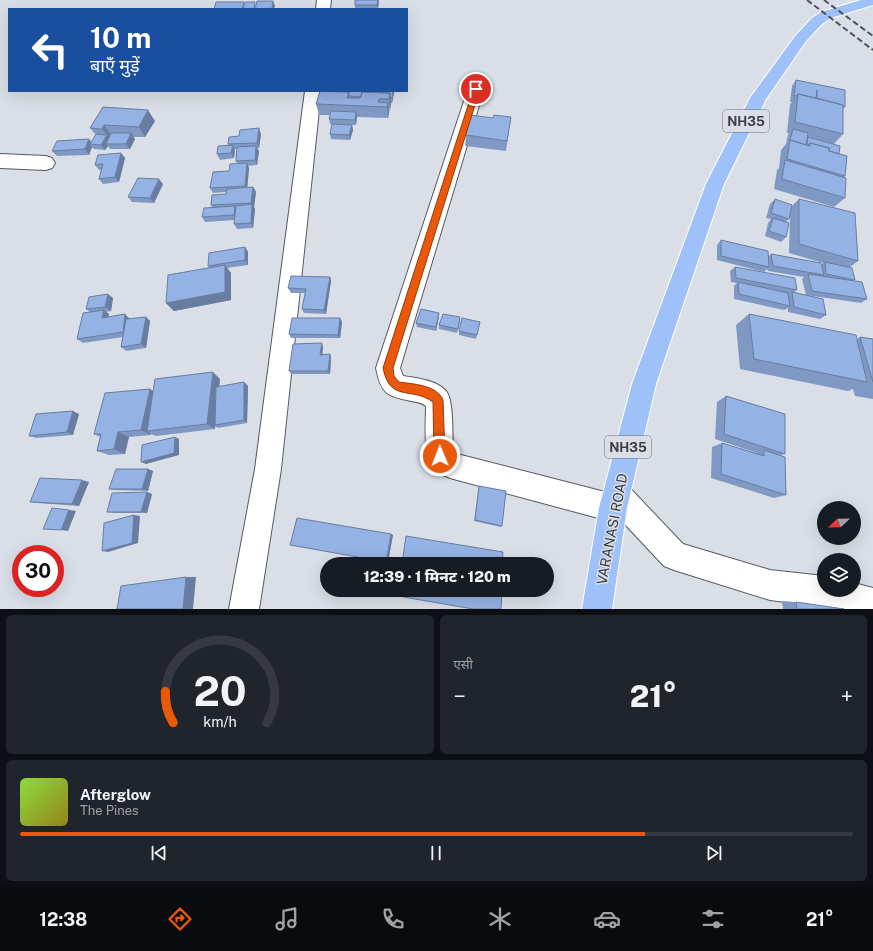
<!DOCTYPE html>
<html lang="hi">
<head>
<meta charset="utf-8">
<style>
  :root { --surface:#171b24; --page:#20242c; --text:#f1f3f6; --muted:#9ea1a6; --line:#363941; --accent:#ea580c }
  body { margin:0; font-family:"Public Sans","Noto Sans Devanagari",sans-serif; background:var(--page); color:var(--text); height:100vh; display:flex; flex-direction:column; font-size:15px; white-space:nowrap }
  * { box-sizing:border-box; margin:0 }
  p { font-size:13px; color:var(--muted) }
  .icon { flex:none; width:22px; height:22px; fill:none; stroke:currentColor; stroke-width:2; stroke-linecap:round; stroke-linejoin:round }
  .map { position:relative; height:609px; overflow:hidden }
  .sheet { display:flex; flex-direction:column; gap:6px; padding:6px; background:#0d0f14; flex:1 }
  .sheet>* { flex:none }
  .banner { position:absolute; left:8px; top:8px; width:400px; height:84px; border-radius:0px; box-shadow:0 4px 16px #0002; background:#1a4fa0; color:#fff; overflow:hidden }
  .needle { width:26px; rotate:248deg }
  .tools { position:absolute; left:817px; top:501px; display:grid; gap:8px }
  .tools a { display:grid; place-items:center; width:44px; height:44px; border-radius:50%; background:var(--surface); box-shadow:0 4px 16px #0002; font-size:20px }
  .speed { position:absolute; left:12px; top:545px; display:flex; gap:8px; font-size:20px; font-weight:700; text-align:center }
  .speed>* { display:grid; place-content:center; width:52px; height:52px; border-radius:50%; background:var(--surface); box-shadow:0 4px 16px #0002; line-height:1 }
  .speed .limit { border:6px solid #d22; background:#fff; color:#111 }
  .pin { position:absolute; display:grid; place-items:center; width:34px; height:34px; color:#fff; margin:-17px; border:2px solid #fff; border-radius:50%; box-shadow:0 1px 4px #0007 }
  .me { position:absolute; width:44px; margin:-22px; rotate:359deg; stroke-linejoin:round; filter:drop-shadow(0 0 3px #0008) }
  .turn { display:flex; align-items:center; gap:14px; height:84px; padding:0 16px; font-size:18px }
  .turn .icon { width:52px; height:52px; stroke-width:2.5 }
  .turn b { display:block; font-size:28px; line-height:34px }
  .big { font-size:30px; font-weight:800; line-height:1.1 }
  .sheet .widget { flex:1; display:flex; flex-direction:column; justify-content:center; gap:6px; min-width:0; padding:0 14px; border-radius:6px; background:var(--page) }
  .sheet .dial { align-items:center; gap:0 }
  .dial svg { height:104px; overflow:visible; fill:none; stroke:var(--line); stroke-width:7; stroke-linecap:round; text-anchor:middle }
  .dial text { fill:var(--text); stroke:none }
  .song { display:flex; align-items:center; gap:12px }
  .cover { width:48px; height:48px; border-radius:6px; background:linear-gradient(135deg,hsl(90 70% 55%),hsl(50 70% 35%)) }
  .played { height:4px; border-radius:2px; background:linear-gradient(90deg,var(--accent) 75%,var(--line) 75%) }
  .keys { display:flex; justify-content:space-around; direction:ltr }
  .heat { display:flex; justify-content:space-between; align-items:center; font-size:22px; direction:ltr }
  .sheet .tiles { flex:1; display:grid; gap:6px; grid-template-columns:1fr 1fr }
  .widget:last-child { grid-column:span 2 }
  .trip { position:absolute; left:320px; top:557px; width:234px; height:40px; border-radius:20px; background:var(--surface); box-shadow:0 4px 16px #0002; font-weight:800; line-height:40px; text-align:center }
  .tab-bar { display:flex; height:64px; justify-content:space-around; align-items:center; background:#090b0e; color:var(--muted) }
  .tab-bar .icon { width:28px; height:28px }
  .tab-bar .selected { color:var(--accent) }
  .tab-bar b { font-size:18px; color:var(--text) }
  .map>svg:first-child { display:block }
</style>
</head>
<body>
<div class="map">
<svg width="873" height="609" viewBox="0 0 873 609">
  <rect width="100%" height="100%" fill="#dadfe7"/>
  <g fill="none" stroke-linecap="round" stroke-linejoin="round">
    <g stroke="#555960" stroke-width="2">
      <path id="minor" d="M317,0H331L330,9H316Z
        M476,84L482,85L484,89L400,368L403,376C417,378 436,380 446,391C454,400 452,437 453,450L457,454L605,492L607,485L617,481L627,485L683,544L770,570L824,576V590H854V583L873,588V609H838L770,600L674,570L664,566L620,519L613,522L450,478C443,475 436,472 432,466C423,455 426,420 426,406C421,402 417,402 411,401C387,396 381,394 376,368L468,89L470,85Z
        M305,91H321L281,469L259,609H229L255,469Z
        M0,154L46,156L52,158L55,163L52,168L46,170L0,168Z"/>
    </g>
    <g stroke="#fff" stroke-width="2">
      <path id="highway" d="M861,0H873V5L831,18L822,24L806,41L766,99L724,184L656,384L627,508L612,609H582L599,508L632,384L706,184L750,98L796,35L812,18L821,12Z"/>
    </g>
    <use href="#minor" fill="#fff" fill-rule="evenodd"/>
    <use href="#highway" fill="#9ec1fa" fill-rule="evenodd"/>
    <path stroke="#505257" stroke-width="2" stroke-dasharray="6 3" stroke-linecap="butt" d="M807,0L873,50
      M824,0L873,36"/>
  </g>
  <path fill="#8099c4" d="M379,0L378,9H355V5Z
    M796,80L845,107L843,109V134L834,144L839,154L845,176L844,177L845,198L834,207L774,189L777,170L779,168L781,150L786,144L788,134L789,133H787L790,104L792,102H790L792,86Z
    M327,91H394L392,103H391L388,118L357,117L356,125H352L353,130L350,140L331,139L330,134L332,124H330L329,119L330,115H319L316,104Z
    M103,107L155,121L145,137H133L135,139L130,149H110L108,146L105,150L94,149L92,147L89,155L57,156L52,151L91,142L96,135L90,128Z
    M511,117L506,151L465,146L466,135L493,118Z
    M261,134L259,148H257L259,151L257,165L248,166L249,168L247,188L253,187L256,192L254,207L255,209L253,228L237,229L234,224L235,220L205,222L202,217L212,207L211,205L226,194V192L213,193L210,188L237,164L236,161L237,149H235V151L234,158L220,160L217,154L229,145L228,144Z
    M121,153L125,158L119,182L103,184L99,179L101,170H99L95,165Z
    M163,184L154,203L132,202L128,197Z
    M775,199L792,206L799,199L858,261L850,267L855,280L854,281L867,299L861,303L806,295L826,315L820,319L788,312V308L784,310L734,299V286L737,283L731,282L730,271L735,267L797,290L794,292L806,295L802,279L804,277L768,271L767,269L764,272L717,260V245L721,240L769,256L771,254L822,264L823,263L789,253L790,214L789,219L786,222V237L781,242L765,236L768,223L771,219L766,218L770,204Z
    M245,247L248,252V265L227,268L231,273V300L174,311L166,303L209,267L208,266Z
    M330,277L331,281L326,314L304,313L302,309L305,293H291L288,288Z
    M113,298L111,311L106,312L109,314L108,317L130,319L146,317L150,321L146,348L126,351L121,347L123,337L83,343L77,339L90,312L86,309Z
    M439,313V317L436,331L417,327L416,323Z
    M749,314L857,339L860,337L873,339V399L855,396L853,389L848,391L740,369L736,325Z
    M340,318L342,322L340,338H291L289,334Z
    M460,321L457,333L439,329V325Z
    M479,326L476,339L459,335V331Z
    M323,347L322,354H330L331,358L330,374H291L289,371Z
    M220,379L219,387L244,382L248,386L247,423L218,428L215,426V429L156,436L151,434V435L129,437L125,454L109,455L97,451L100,437L94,434L150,389L153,391Z
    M726,396L785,454L780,455L786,495L774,498L711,478L712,447L722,443L755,453H757L715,439L717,402Z
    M79,414L73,435L36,438L29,436Z
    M148,469L153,471L148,491L115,490L109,489Z
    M89,482L79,506L37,503L30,502Z
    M479,486L502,526L501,527L474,521L479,488Z
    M147,492L152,494L147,513H113L107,512Z
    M391,534L393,535L388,562L290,545Z
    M782,601L796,602L844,609H783Z"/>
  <path fill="#687da0" d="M378,0H379L378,9L377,5Z
    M273,1L275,6L274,9H272Z
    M393,91H394V93L392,103V98Z
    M390,93L391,104L390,110L389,99Z
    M388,103L389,113L388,118L387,107Z
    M148,110L155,121L145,137L139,127Z
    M356,112L357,117L356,125L355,120Z
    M104,125L112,136L106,144L108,146L105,150L101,145L107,135L102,129Z
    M352,125L353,130L350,140L349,135Z
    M259,128L261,134L259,148L257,143Z
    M131,133L135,139L130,149L126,144Z
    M89,139L93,144H90L92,147L89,155L85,149Z
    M233,145L235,151L234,158L231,153Z
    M256,146L259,151L257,165L255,160Z
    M121,153L125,158L119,182L115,177Z
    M247,163L249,168L247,191L245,186Z
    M159,179L163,184L154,203L150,198Z
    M253,187L256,192L254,207L255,209L253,228L251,223L252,205L251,203Z
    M235,206L238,211L237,220L234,215Z
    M245,247L248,252V265L245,260Z
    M225,265L231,273V300L174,311L166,303Z
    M330,277L331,281L326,314L324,310Z
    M108,294L113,298L111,311L105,307Z
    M104,310L109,314L107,322L102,318Z
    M439,313V317L436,331V327Z
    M125,314L130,319L128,336L123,332Z
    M146,317L150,321L146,348L141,344Z
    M340,318L342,322L340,338L338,335Z
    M322,343L323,347L322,358L320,355Z
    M330,354L331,358L330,374L328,371Z
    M213,372L220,379L215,429L207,424Z
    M244,382L248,386L247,423L244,420Z
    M150,389L159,395L147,431L151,434V435L141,430Z
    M73,411L79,414L73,435L67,432Z
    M118,432L129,437L125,454L114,449Z
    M175,437L179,439V455L146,464L141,462Z
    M148,469L153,471L148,491L142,489Z
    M82,480L89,482L79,506L72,504Z
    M147,492L152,494L147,513L141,512Z
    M69,510L76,511L68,531L61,530Z
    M134,515L140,516L138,543L108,552L102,551Z
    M391,534L393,535L388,562H386Z
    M186,577H196L193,609H183Z"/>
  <path fill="#95b2e4" stroke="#687da0" d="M355,0H378L377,5H355Z
    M257,1H273L272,9H255Z
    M216,2H244L242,9H214Z
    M245,2H255L254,9H243Z
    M796,80L845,90V107L843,106V105L817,98V90L816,98L798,94L796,96H794Z
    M320,91L349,92L347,98H360L362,92L390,93L389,99H379L378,102L388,103L387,107L316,104Z
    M327,91H342L341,92Z
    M343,91H393L392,98H390V93L362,92L361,97L349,96V92H343Z
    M798,94L843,105V134L795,122Z
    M103,107L148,110L139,127L104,125L102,129L90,128Z
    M331,111L356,112L355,120L329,119Z
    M470,115L493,118L494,115L511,117L507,141L466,135Z
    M332,124L352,125L349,135L330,134Z
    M259,128L257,143L228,144L229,137L239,136L240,130Z
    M793,129L808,133L806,145L790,140Z
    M111,133H131L126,144H106Z
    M96,134L107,135L101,145L90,144Z
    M808,137L840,146L839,154L829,151V148L810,143L808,145H807Z
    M89,139L85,149L52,151L57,141Z
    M790,140L810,146V143L829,148V151L847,156L845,176L787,159Z
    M233,145L231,153L217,154L218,146Z
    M256,146L255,160L236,161L237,147Z
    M121,153L115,177L99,179L103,164L95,165L98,155Z
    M785,160L846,178L845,198L782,179Z
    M247,163L245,186L210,188L213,172L229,171L230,164Z
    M138,178L159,179L150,198L128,197Z
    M253,187L251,203L211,205L212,195L226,194L227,189Z
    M775,199L792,205L789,219L771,213Z
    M799,199L855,213L858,261L799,244Z
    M252,204L251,223L234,224L236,206Z
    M235,206L234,215L202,217L204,208Z
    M773,218L789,223L786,237L769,231Z
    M721,240L768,251L769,267L721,256Z
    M245,247V260L208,266L209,253Z
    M771,254L821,263L824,275L773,266Z
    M825,262L852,268L855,280L826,274Z
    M225,265V292L166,303L168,275Z
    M735,267L795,278L797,290L736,278Z
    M808,274L862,282L867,299L812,291Z
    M291,276L330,277L324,310L302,309L306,289L288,288Z
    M738,282L788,293L790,306L739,294Z
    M792,292L823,299L826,315L794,307Z
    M108,294L105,307L86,309L89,297Z
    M421,309L439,313L436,327L416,323Z
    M104,310L102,318L125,314L123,332L77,339L83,313Z
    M443,314L460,317L458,329L439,325Z
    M749,314L856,335L867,382L754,359Z
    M146,317L141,344L121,347L126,319Z
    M292,318H340L338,335L289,334Z
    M462,318L480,322L477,335L459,331Z
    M860,337L873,339V382Z
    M322,343L320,355L330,354L328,371H289L293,344Z
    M213,372L207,424L147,431L155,379Z
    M244,382V420L215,425L216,387Z
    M150,389L141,430L118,432L114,449L97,451L101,434H94L105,393Z
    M726,396L785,414V454L724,434Z
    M73,411L67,432L29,436L36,414Z
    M175,437L174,453L141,462L142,445Z
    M722,443L764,456V450L785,457L786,495L721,474Z
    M116,469H148L142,489H109Z
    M40,478L82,480L72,504L30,502Z
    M479,486L506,491L502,526L475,520Z
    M147,492L141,512H107L112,493Z
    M52,508L69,510L61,530L43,529Z
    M134,515L132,543L102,551L104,523Z
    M297,518L391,534L386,562L290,545Z
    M406,536L503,552L502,564H402Z
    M357,561L376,564H357Z
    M186,577L183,609H117L121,586Z
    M363,590H502L501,609H473Z
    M796,602L844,609H797Z"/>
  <path fill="#ea580c" stroke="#983908" d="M474,87H479L480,89L393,368L394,376L399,382C413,384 437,385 443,400L445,456L443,459L440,461L436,459L434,456L433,402C411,386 390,403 383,368Z"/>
  <g text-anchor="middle" stroke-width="3" stroke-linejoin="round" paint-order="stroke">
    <g fill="#dadfe7" stroke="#6b6d72" stroke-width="1">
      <rect x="723" y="110" width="46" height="22" rx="3"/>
      <rect x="605" y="436" width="46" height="22" rx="3"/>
    </g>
    <g font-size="13" font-weight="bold" fill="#3b3c40">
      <text x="746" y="126">NH35</text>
      <text x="628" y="452">NH35</text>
    </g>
    <g font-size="14" fill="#3b3c40" stroke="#dadfe7">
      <text transform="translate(612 529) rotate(-79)" y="5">VARANASI ROAD</text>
    </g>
  </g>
</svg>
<div class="tools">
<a><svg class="needle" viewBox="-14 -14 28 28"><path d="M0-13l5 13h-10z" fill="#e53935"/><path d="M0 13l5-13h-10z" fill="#9ea1a6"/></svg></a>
<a><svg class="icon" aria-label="layers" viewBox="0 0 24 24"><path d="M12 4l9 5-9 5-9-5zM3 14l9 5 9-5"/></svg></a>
</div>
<div class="speed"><div class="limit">30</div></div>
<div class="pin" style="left:476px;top:89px;background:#d93025"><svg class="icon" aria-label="arrive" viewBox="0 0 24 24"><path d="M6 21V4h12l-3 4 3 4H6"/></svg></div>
<svg class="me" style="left:440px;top:456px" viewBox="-20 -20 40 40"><circle r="17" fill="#ea580c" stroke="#fff" stroke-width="3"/><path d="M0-11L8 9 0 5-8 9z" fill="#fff"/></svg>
<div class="trip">12:39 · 1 मिनट · 120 m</div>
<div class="banner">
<div class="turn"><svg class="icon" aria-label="left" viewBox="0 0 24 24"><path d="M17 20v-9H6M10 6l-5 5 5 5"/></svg><div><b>10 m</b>बाएँ मुड़ें</div></div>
</div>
</div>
<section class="sheet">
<div class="tiles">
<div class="widget dial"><svg viewBox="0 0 100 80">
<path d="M14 69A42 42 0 1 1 86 69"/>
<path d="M14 69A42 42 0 0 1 8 45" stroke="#ea580c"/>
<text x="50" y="56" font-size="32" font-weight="700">20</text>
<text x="50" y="72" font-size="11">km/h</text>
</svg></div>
<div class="widget"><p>एसी</p>
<div class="heat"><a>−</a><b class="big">21°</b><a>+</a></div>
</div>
<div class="widget">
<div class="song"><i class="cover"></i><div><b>Afterglow</b><p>The Pines</p></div></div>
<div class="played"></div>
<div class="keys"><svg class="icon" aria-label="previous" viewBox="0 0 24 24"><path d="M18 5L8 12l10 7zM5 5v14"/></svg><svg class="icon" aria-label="pause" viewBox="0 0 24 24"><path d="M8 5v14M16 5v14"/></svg><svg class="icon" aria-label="next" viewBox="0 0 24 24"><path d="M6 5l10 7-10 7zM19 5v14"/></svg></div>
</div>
</div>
</section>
<nav class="tab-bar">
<b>12:38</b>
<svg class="icon selected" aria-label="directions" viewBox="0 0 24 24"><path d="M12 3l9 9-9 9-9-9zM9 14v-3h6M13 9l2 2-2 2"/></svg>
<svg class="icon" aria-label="music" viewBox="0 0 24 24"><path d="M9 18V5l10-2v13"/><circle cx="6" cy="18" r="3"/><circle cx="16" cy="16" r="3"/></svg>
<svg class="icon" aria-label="phone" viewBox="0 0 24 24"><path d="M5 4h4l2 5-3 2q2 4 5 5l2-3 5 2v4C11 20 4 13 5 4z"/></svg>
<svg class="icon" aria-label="climate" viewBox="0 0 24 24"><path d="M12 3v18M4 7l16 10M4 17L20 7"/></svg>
<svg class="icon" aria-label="car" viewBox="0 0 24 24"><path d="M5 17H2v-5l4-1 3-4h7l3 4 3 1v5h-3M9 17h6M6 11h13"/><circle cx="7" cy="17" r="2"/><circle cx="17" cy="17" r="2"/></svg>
<svg class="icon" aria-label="filters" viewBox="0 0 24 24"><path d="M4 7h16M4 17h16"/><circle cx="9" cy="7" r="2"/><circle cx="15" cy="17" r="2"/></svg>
<b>21°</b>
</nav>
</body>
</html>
